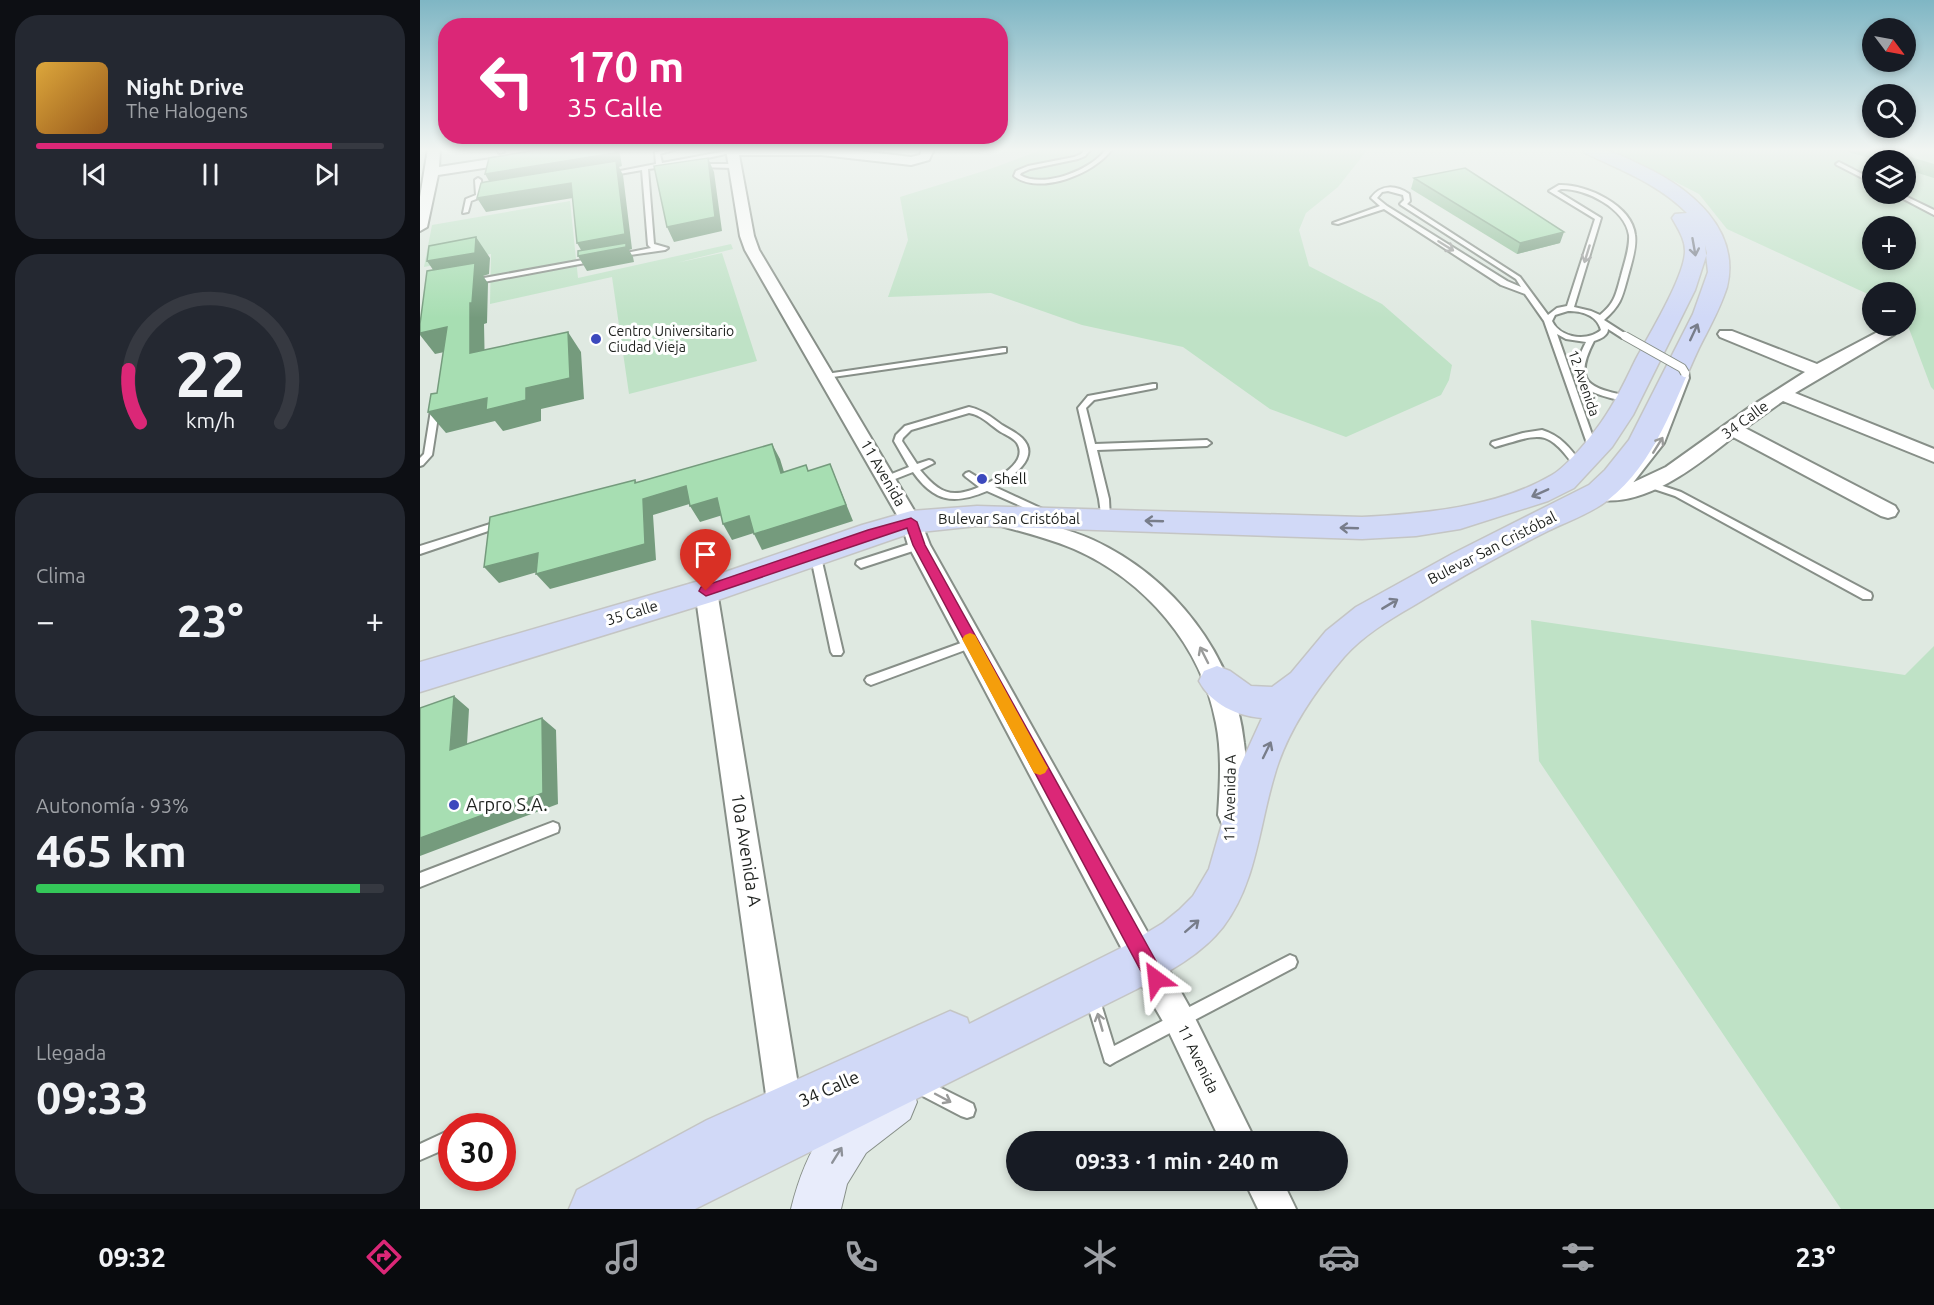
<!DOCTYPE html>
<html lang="es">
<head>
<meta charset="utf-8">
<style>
  :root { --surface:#171b24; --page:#242831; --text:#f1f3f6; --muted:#9ea1a6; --line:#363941; --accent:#db2777 }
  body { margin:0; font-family:Ubuntu,sans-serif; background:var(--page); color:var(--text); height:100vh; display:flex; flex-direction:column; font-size:22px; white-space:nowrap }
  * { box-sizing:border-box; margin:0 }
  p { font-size:20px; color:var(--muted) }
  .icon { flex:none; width:33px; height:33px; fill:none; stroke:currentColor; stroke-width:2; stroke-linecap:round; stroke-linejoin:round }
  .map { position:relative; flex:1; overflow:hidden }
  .side { display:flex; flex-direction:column; gap:15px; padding:15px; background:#0d0f14; width:420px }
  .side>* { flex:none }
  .top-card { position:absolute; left:18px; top:18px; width:570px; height:126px; border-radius:24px; box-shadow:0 3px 9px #0003; background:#db2777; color:#fff; overflow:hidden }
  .needle { width:39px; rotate:122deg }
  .controls { position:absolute; left:1442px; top:18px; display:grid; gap:12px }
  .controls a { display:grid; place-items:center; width:54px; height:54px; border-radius:50%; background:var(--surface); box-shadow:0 3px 9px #0003; font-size:30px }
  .speed { position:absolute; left:18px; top:1113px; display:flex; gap:12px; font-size:30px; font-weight:700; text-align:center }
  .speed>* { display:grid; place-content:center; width:78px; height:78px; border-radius:50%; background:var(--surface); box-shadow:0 3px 9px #0003; line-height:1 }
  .speed .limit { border:9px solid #d22; background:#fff; color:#111 }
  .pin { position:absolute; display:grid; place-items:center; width:51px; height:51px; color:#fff; margin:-62px -26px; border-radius:50% 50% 50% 0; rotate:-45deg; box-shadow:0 0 6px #0007 }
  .pin .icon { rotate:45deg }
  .me { position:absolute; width:66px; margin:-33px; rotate:330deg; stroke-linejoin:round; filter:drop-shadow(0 0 4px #0008) }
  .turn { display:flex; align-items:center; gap:21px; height:126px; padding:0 30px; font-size:27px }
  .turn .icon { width:78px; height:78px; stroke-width:2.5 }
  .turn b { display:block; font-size:42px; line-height:51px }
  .big { font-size:45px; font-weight:700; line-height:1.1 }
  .side .card { flex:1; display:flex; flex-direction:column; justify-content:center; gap:9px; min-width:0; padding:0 21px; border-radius:24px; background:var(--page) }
  .side .dial { align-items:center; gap:0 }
  .dial svg { height:156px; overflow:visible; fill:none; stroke:var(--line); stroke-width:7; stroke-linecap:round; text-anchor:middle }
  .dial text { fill:var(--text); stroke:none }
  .song { display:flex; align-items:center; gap:18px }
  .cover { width:72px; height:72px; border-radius:9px; background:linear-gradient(135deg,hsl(40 70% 55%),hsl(30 70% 35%)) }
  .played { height:6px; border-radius:3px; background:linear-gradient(90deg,var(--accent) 85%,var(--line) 85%) }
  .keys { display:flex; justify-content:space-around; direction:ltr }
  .heat { display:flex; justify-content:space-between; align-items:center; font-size:33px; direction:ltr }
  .charge { height:9px; border-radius:4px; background:linear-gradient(90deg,#34c759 93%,var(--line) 0) }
  .trip { position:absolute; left:586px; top:1131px; width:342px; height:60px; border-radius:30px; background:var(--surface); box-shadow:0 3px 9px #0003; font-weight:700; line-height:60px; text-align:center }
  .dock { display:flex; height:96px; justify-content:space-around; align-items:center; background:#090b0e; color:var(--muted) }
  .dock .icon { width:42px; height:42px }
  .dock .current { color:var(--accent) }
  .dock b { font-size:27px; color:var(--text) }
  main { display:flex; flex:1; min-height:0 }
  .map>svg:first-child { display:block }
</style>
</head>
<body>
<main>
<section class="side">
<div class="card">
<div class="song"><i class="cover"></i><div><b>Night Drive</b><p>The Halogens</p></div></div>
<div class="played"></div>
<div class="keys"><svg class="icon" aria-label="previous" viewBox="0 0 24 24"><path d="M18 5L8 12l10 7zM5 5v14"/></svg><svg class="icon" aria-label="pause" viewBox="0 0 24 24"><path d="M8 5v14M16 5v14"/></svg><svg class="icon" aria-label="next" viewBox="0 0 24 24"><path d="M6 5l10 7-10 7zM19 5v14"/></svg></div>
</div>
<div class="card dial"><svg viewBox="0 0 100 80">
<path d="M14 69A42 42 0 1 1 86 69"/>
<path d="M14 69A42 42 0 0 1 8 42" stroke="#db2777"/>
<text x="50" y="56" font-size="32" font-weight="700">22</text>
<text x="50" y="72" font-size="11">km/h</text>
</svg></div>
<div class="card"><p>Clima</p>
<div class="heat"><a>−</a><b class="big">23°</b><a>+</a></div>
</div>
<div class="card"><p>Autonomía · 93%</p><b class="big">465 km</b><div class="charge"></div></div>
<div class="card"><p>Llegada</p><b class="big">09:33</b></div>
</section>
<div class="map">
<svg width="1514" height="1209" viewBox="0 0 1514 1209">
  <rect width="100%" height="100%" fill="#dfe9e1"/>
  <path fill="#bfe2c6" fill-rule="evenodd" d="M624,149H948L918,187L886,213L879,230L889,266L962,304L1032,365L1029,380L1021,395L926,437L850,409L763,347L662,325L571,293L468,297L488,240L480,197L570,169Z
    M1192,149H1514V390L1511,387L1485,318V292H1452V296L1307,229L1279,194ZM1452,160H1485V194H1452ZM1452,226H1485V260H1452Z
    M150,201L158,278L311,244L313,249L256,263L302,253L337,361L209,394L192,277L70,304L71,254L4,267L12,225Z
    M1111,620L1485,675L1514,646V1209H1421L1119,761Z"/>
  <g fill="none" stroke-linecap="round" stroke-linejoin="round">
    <path fill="#83b98f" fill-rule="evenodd" d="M1427,149C1460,147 1483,154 1514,164V178L1485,169V160H1458L1431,153Z"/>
    <g stroke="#878f88" stroke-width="4">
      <path id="service" d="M77,149H83L84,152L79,153Z
        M248,149H257L240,154L242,163L312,150L315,152L245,167L228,169L234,244L248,248L245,250L196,257V255L231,248L228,245L222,170L188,176L185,174L236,164L235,152Z
        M665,149H671L665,156L658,159L610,169L601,173L600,175C623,189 672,170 686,149H692C676,173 619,196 594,176L596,171L608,166L654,157L661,154Z
        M1419,162L1452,179V183L1417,165L1416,164Z
        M279,164H314L317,166L314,168L277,167V165Z
        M58,178L61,180L62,193L72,190L75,192L51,201L48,212L43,213L46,199L56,195L55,180Z
        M1139,185C1166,184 1212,205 1215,235C1217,248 1211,264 1208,276C1202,298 1201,305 1184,320L1209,336L1202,338L1188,329C1188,336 1180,339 1174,341C1151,385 1172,388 1211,397V401L1208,402C1169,393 1142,388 1166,342L1146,339L1137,334L1177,449L1173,452L1169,449L1124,321L1105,294L1081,285L964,209L918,224L913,223L960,206L951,198C961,184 976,185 989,194L990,201L987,204L1100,277L1128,315L1137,308L1147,306L1175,219L1129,191ZM1141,189C1165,188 1205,208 1209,235C1210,248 1204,264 1201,276C1196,294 1195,303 1180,315L1171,311L1154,307L1181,218L1137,191ZM968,191L983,195L984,200L980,204L981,205L1096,279L1101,287L1087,281L967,206L957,198L962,192ZM1148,311C1162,311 1177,315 1181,330C1167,342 1140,338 1132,321L1135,315Z
        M1474,194H1481L1514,210V215Z
        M174,258L176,259V261L53,284L49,282L53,280Z
        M583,348H586V352L406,378L402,376L406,374Z
        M1262,371H1268L1269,378L1244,443L1205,493H1199L1197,491L1199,489L1236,442Z
        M733,384H736V388L674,400L666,408L675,444L787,440L791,443L787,446L677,450L689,499L690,519L685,522L682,521L679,499L658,408L668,396Z
        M16,401L20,404L12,455L3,465L0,466V458L4,454L12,404Z
        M549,407C563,410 571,417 582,425C588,429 596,432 602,438C622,458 590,478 575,487L629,512L631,514L629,516H623L567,491C534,505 514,502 493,472L470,481H464L462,479L464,477L489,467L474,441L476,435L485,426ZM549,413C561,415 568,423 578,430C583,434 593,437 597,443C608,461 582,475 570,482L567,483L549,472L546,473L544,475L546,477L559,487C531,499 519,493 500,470L514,463L512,461L509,460L497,464L482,441L483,438L491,430Z
        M1122,430C1141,436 1150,448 1161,463L1163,465L1161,467H1155C1126,426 1119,435 1075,447L1071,444L1072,442L1103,433Z
        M1228,481L1261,492L1451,593L1452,596L1451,599H1443L1255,496L1225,486L1223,484Z
        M83,520L88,523L86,525L0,554V546Z
        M499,541L504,545L502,548L441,568L436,564L437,561Z
        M395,549L400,553L423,652L421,655H413L411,652L390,553Z
        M552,639L556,640L557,643L556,646L451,685L447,683L445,680L447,677Z
        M133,822L138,824L139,828L138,832L0,887V873Z
        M870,955L875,957L877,962L875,967L695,1062L690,1065L685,1062L665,996L667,991L672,989L677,991L694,1046Z
        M499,1077L553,1104L555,1110L553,1116L547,1118L541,1116L493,1091L491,1085L493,1079Z
        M30,1130L32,1131V1146L0,1160V1144Z"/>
    </g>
    <g stroke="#878f88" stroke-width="4">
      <path id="minor" d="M8,149H20L19,167L97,155L103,159L97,163L18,175L7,227L0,231V197Z
        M306,149H423L491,157L500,155L502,149H514L509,160L491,165L402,155H319L334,236L339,250L501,522L510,545L770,1008L836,1142H801L748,1030L713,970L488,545L481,522L325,250L320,236Z
        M1469,326L1475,328L1477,331L1475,334L1375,393L1514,449V462L1363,401L1325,428L1475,506L1478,511L1475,516L1468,518L1461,516L1313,437C1277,466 1220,512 1170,498L1167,493L1170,488L1214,482L1246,467L1330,407L1385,372L1300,337L1298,334L1300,331H1312L1397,364Z
        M582,512C612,521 644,527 673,540C753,577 815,655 824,743C827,767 832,802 822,824L812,828L802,824L798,815C800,785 802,753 796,723C782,646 725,580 654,549C628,538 601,532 575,524L572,519L575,514Z
        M286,583L294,585L297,591L382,1109L377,1121L365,1126L353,1121L348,1109L275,591L278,585Z
        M824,1180H862L876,1209H838Z"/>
    </g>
    <g stroke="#878f88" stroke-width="2">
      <path id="secondary" d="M473,1078L490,1085L497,1102L490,1119L446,1153L427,1184L421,1209H371C386,1148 412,1104 473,1078Z"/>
    </g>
    <g stroke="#c4c5c4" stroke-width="3">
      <path id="primary" d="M1162,149C1188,147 1200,155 1223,166C1270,188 1321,229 1307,287C1300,309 1289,328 1279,348C1254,401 1236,463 1188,500C1170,514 1148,521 1128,531C1082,554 1037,579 993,606C967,621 944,635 924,657C894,692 866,733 854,777C839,827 836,884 803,927C781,955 748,972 717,989L275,1209H149L157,1190L287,1120L530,1011L547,1018L549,1024L705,946L743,923L759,910L773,896L789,869L816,775L842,718C817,716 791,704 779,681L784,671L797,666L810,671L831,686L852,687L871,673L906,631L936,607L1032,554L1169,485L1185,470L1209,440L1273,314L1288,272L1285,245L1287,253L1275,290L1213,415L1192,447L1154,488L1128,501L1040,529L996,536L942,539L557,526L491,533L298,600L0,692V662L279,581L442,525L491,511L557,506L942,517C1003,514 1078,507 1132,475C1148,466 1176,431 1186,415C1198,397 1207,377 1216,359C1229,335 1265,276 1265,251C1265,239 1258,229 1252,218L1255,214L1267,213C1239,184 1200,170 1165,153Z"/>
    </g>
    <use href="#service" fill="#fff" fill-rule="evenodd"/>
    <use href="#minor" fill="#fff" fill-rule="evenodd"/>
    <use href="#secondary" fill="#e8ecfb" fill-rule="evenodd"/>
    <use href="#primary" fill="#d1d9f7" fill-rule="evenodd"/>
    <g stroke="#878f88" stroke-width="10" stroke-linecap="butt">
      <path id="service-bridge" d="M1205,336L1262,368L1265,373"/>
    </g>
    <use href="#service-bridge" stroke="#fff" stroke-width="8"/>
  </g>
  <path fill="#90bf99" d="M994,178L1140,243L1097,254L991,189Z"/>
  <path fill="#759b7d" d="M195,149H199L202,166L199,167L203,175L212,249L209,250L213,257L214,262L167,271L158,256L164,255L157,243L197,167L73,188L65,174Z
    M288,158L294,172L302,231L254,242L247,227Z
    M151,183L159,197L66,212L57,198Z
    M1144,232L1140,243L1097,254L1100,243Z
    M56,237L70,258L69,274L63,276L68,283L67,323L64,324L65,374L50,353L22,283L7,261Z
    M27,327L43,348L15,354L0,335V333Z
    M148,332L161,352L164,399L121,409V421L83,431L75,421L26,433L8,412L106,388Z
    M352,444L360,459L369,488L361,473Z
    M410,464L433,521L342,550L334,534Z
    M215,480L226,496L266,486L276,502L233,515L236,560L130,589L116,574L215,483Z
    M297,498L306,514L280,522L270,506Z
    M329,516L337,532L312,540L303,524Z
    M118,553L131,568L79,583L64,567Z
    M34,696L49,709L46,762L30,750Z
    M122,718L136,730L138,804L0,856V838Z"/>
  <path fill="#a7deb2" stroke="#759b7d" stroke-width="1.5" d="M123,149H195V153L65,174L69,158Z
    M288,158L295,217L247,227L234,166Z
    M196,161L205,234L157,243L151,183L57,198L61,183L65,182Z
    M1045,168L1144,232L1100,243L994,178Z
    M56,237L55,253L7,261L9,246Z
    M206,243V247L158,256V251Z
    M55,263L52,303H50V353L148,332L150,378L106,388V400L66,410L67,398L8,412L11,394L17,393L27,327L0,333V324L7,271Z
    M352,444L361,473L386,465L388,471L410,464L426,505L334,534L329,516L303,524L297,498L270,506L266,486L223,499L225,544L116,574L118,553L64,567L70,517L215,480V483Z
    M34,696L30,750L122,718L123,793L0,838V708Z"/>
  <defs><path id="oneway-shaft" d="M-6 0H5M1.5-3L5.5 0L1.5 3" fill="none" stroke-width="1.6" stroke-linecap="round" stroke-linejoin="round" transform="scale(1.5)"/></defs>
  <g stroke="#9a9b9a">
    <use href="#oneway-shaft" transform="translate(1026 246) rotate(32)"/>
    <use href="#oneway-shaft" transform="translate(1167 254) rotate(107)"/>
    <use href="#oneway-shaft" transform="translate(1238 445) rotate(-58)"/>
    <use href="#oneway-shaft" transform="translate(784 655) rotate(-117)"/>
    <use href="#oneway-shaft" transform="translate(680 1022) rotate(-106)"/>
    <use href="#oneway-shaft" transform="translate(523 1098) rotate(28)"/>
  </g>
  <g stroke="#787d8a">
    <use href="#oneway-shaft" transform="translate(1274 247) rotate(80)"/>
    <use href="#oneway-shaft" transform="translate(1274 332) rotate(-65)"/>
    <use href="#oneway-shaft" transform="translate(1120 493) rotate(156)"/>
    <use href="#oneway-shaft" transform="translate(734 521) rotate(-178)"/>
    <use href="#oneway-shaft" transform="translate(929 528) rotate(-178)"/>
    <use href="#oneway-shaft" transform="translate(970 604) rotate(-31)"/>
    <use href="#oneway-shaft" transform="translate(847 750) rotate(-64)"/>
    <use href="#oneway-shaft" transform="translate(772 926) rotate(-41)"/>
  </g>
  <use stroke="#8d9198" href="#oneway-shaft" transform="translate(417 1155) rotate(-58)"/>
  <linearGradient id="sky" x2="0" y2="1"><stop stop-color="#7fb6c4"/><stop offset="0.47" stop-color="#f1f5f2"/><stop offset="1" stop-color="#f1f5f2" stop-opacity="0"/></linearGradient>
  <rect width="1514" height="318" fill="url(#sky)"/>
  <path fill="#db2777" stroke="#8e194d" stroke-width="1.5" d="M491,518L497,522L505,545L742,972L745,979L742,986L736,988L729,986L493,545L487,528L286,596L279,591L281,587L448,530Z"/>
  <path fill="#f59e0b" d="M550,633L555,635L625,763L628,768L625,773L620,775L614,773L542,639L545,635Z"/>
  <g fill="#3c49bd" stroke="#fff" stroke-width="2">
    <circle cx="176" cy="339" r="6"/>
    <circle cx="562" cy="479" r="6"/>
    <circle cx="34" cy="805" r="6"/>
  </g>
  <g text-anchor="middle" stroke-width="6" stroke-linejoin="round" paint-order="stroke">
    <g font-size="14" fill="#1e211e" stroke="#fff" text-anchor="start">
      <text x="188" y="336">Centro Universitario<tspan x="188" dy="16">Ciudad Vieja</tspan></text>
    </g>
    <g font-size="14" fill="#1e211e" stroke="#fff">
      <text transform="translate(1164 383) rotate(71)" y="5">12 Avenida</text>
    </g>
    <g font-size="15" fill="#1e211e" stroke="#fff">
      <text transform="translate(1325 420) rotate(-36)" y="5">34 Calle</text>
      <text transform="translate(463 473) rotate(60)" y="5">11 Avenida</text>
      <text x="589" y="524">Bulevar San Cristóbal</text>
      <text transform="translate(1072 548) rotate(-27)" y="5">Bulevar San Cristóbal</text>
      <text transform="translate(212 613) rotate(-17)" y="5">35 Calle</text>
      <text transform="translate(810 798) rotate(-89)" y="5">11 Avenida A</text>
      <text transform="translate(778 1059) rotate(64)" y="5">11 Avenida</text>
    </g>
    <g font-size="15" fill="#1e211e" stroke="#fff" text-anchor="start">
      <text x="574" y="484">Shell</text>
    </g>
    <g font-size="18" fill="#1e211e" stroke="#fff" text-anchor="start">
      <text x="46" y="811">Arpro S.A.</text>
    </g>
    <g font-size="18" fill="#1e211e" stroke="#fff">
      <text transform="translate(326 850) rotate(81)" y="6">10a Avenida A</text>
      <text transform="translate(409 1089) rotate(-24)" y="6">34 Calle</text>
    </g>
  </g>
</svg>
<div class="controls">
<a><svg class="needle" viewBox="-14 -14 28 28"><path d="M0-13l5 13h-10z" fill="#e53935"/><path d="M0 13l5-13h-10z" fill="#9ea1a6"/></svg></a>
<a><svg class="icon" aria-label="search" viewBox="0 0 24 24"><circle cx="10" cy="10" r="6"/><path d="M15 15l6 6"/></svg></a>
<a><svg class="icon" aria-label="layers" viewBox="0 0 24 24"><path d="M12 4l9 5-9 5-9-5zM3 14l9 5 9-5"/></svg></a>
<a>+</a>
<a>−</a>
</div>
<div class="speed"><div class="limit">30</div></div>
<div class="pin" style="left:286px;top:591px;background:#d93025"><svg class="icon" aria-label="arrive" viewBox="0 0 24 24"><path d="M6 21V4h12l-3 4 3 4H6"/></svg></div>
<svg class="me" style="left:736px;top:979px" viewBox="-20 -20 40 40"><path d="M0-17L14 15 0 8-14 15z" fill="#db2777" stroke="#fff" stroke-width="4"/></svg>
<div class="trip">09:33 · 1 min · 240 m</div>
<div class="top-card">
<div class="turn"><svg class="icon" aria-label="left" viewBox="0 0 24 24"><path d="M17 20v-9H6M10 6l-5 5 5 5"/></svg><div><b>170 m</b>35 Calle</div></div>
</div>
</div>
</main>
<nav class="dock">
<b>09:32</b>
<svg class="icon current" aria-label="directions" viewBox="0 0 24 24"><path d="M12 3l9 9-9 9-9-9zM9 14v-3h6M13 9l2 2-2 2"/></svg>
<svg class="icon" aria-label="music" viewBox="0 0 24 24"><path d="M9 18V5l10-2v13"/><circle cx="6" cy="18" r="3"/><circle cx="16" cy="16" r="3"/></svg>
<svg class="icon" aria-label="phone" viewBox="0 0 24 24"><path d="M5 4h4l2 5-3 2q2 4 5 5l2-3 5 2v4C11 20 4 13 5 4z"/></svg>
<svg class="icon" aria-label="climate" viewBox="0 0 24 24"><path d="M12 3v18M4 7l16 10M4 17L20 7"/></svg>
<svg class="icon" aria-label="car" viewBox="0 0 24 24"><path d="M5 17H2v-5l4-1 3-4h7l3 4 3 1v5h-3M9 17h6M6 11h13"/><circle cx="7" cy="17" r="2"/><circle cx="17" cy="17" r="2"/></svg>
<svg class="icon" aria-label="filters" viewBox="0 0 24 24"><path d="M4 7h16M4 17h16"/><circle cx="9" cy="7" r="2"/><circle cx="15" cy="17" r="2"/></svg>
<b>23°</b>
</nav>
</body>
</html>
